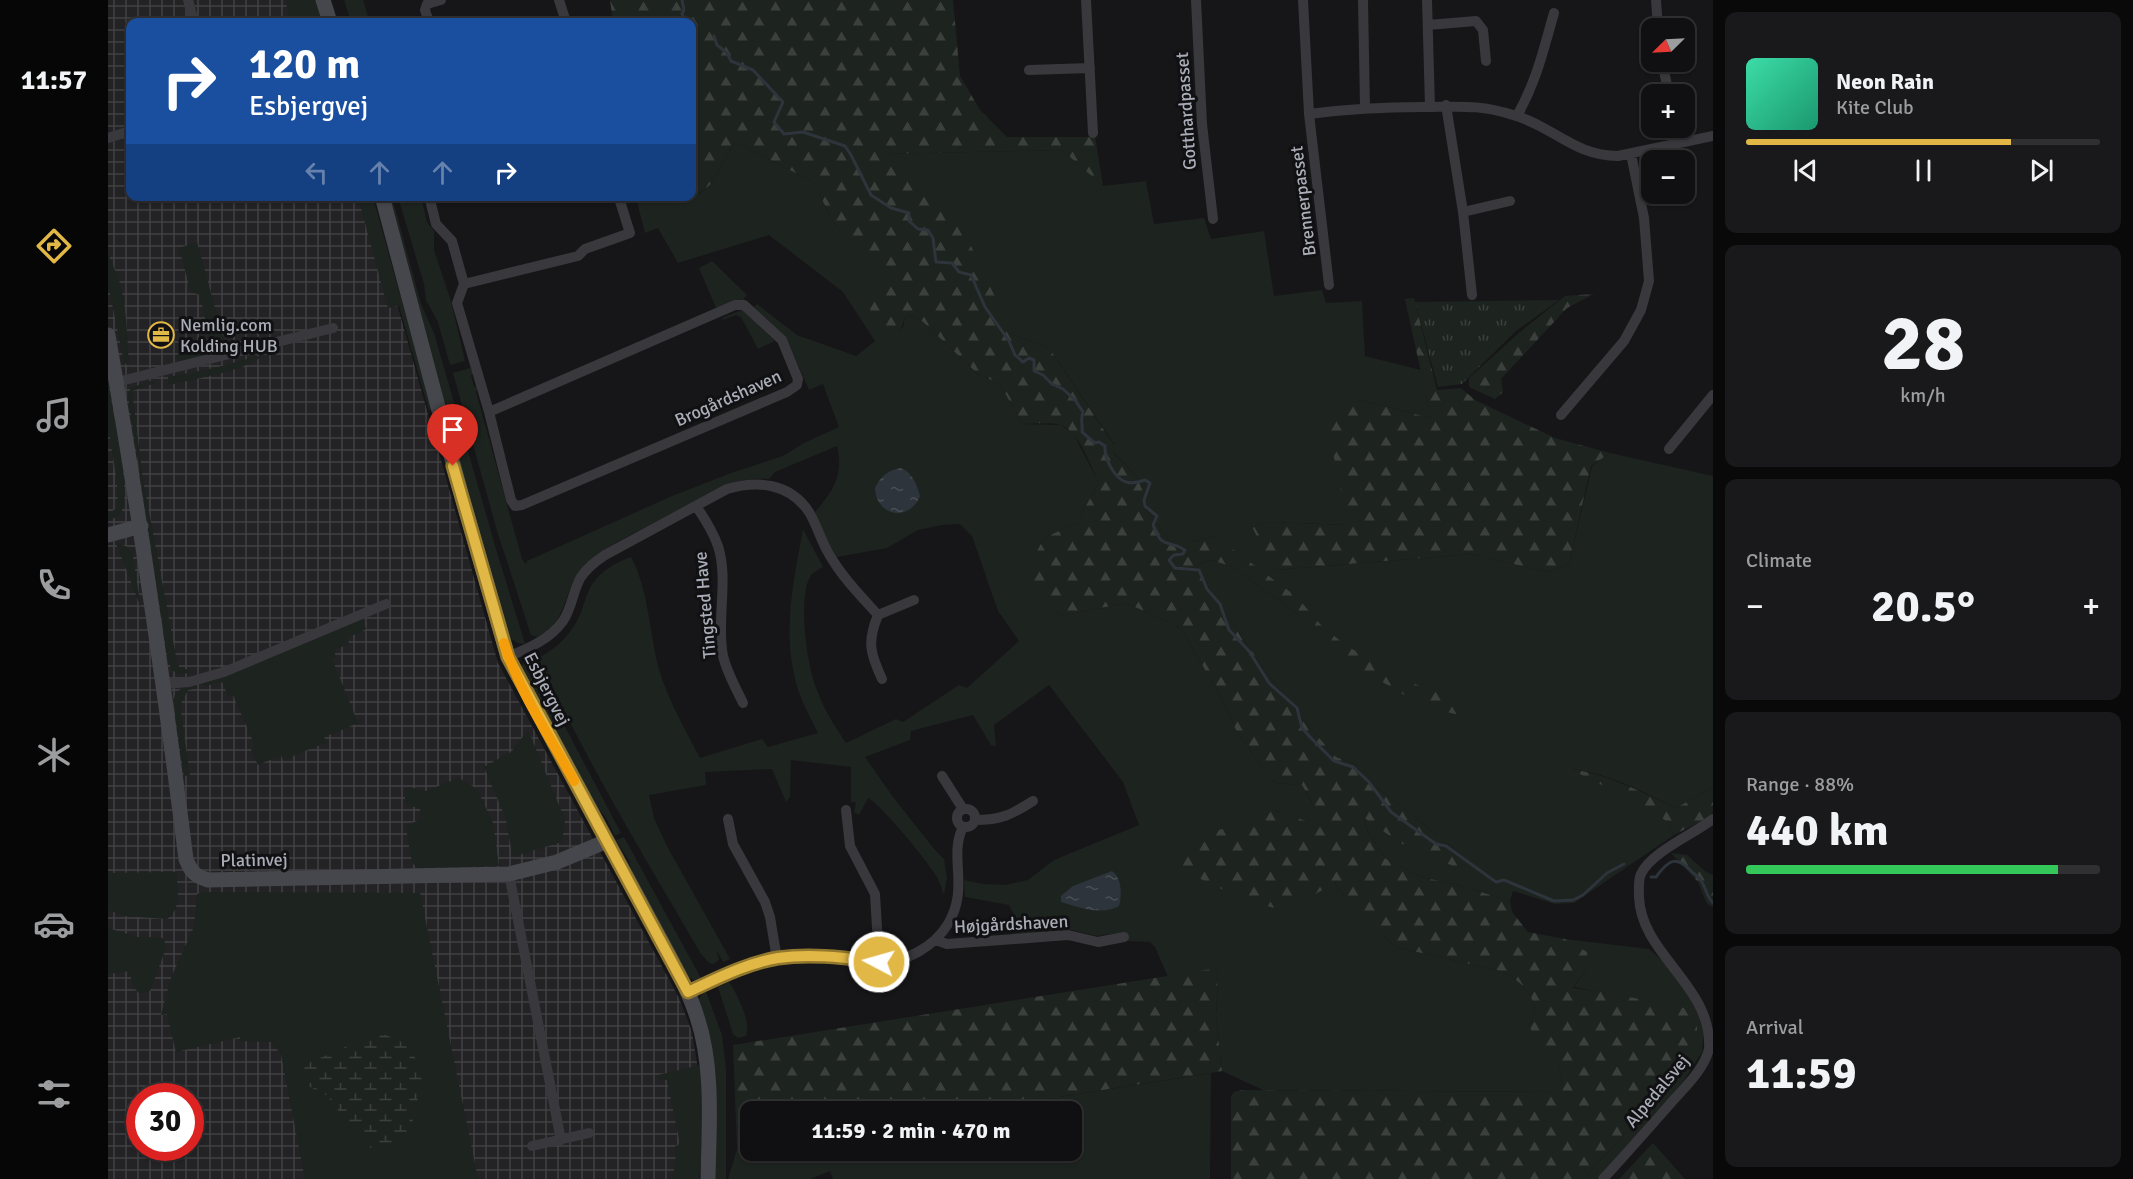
<!DOCTYPE html>
<html lang="en">
<head>
<meta charset="utf-8">
<style>
  :root { --surface:#101012; --page:#19191b; --text:#f1f3f6; --muted:#9c9d9f; --line:#303032; --accent:#e1b845 }
  body { margin:0; font-family:Signika,sans-serif; background:var(--page); color:var(--text); height:100vh; display:flex; flex-direction:column; font-size:22px; white-space:nowrap }
  * { box-sizing:border-box; margin:0 }
  p { font-size:20px; color:var(--muted) }
  .icon { flex:none; width:33px; height:33px; fill:none; stroke:currentColor; stroke-width:2; stroke-linecap:round; stroke-linejoin:round }
  .map { position:relative; flex:1; overflow:hidden }
  .details { display:flex; flex-direction:column; gap:12px; padding:12px; background:#09090a; width:420px }
  .details>* { flex:none }
  .top-card { position:absolute; left:18px; top:18px; width:570px; height:183px; border-radius:12px; box-shadow:0 2px 4px #0004,0 0 0 2px var(--line); background:#1a4fa0; color:#fff; overflow:hidden }
  .needle { width:39px; rotate:246deg }
  .controls { position:absolute; left:1533px; top:18px; display:grid; gap:12px }
  .controls a { display:grid; place-items:center; width:54px; height:54px; border-radius:12px; background:var(--surface); box-shadow:0 2px 4px #0004,0 0 0 2px var(--line); font-size:30px }
  .speed { position:absolute; left:18px; top:1083px; display:flex; gap:12px; font-size:30px; font-weight:700; text-align:center }
  .speed>* { display:grid; place-content:center; width:78px; height:78px; border-radius:50%; background:var(--surface); box-shadow:0 2px 4px #0004,0 0 0 2px var(--line); line-height:1 }
  .speed .limit { border:9px solid #d22; background:#fff; color:#111 }
  .pin { position:absolute; display:grid; place-items:center; width:51px; height:51px; color:#fff; margin:-62px -26px; border-radius:50% 50% 50% 0; rotate:-45deg; box-shadow:0 0 6px #0007 }
  .pin .icon { rotate:45deg }
  .me { position:absolute; width:66px; margin:-33px; rotate:276deg; stroke-linejoin:round; filter:drop-shadow(0 0 4px #0008) }
  .turn { display:flex; align-items:center; gap:21px; height:126px; padding:0 24px; font-size:27px }
  .turn .icon { width:78px; height:78px; stroke-width:2.5 }
  .turn b { display:block; font-size:42px; line-height:51px }
  .lanes { display:flex; align-items:center; height:57px; padding:0 24px; background:#0003; justify-content:center; gap:30px; direction:ltr }
  .lanes .off { opacity:.35 }
  .big { font-size:45px; font-weight:700; line-height:1.1 }
  .details .tile { flex:1; display:flex; flex-direction:column; justify-content:center; gap:9px; min-width:0; padding:0 21px; border-radius:12px; background:var(--page) }
  .details .dial { align-items:center; gap:0 }
  .dial b { font-size:78px; line-height:1 }
  .song { display:flex; align-items:center; gap:18px }
  .cover { width:72px; height:72px; border-radius:9px; background:linear-gradient(135deg,hsl(160 70% 55%),hsl(160 70% 35%)) }
  .played { height:6px; border-radius:3px; background:linear-gradient(90deg,var(--accent) 75%,var(--line) 75%) }
  .keys { display:flex; justify-content:space-around; direction:ltr }
  .heat { display:flex; justify-content:space-between; align-items:center; font-size:33px; direction:ltr }
  .charge { height:9px; border-radius:4px; background:linear-gradient(90deg,#34c759 88%,var(--line) 0) }
  .trip { position:absolute; left:632px; top:1101px; width:342px; height:60px; border-radius:12px; background:var(--surface); box-shadow:0 2px 4px #0004,0 0 0 2px var(--line); font-weight:700; line-height:60px; text-align:center }
  main { display:flex; flex:1; min-height:0 }
  .tabs { display:flex; flex-direction:column; width:108px; justify-content:space-around; align-items:center; background:#060607; color:var(--muted) }
  .tabs .icon { width:42px; height:42px }
  .tabs .selected { color:var(--accent) }
  .tabs b { font-size:27px; color:var(--text) }
  .map>svg:first-child { display:block }
</style>
</head>
<body>
<main>
<nav class="tabs">
<b>11:57</b>
<svg class="icon selected" aria-label="directions" viewBox="0 0 24 24"><path d="M12 3l9 9-9 9-9-9zM9 14v-3h6M13 9l2 2-2 2"/></svg>
<svg class="icon" aria-label="music" viewBox="0 0 24 24"><path d="M9 18V5l10-2v13"/><circle cx="6" cy="18" r="3"/><circle cx="16" cy="16" r="3"/></svg>
<svg class="icon" aria-label="phone" viewBox="0 0 24 24"><path d="M5 4h4l2 5-3 2q2 4 5 5l2-3 5 2v4C11 20 4 13 5 4z"/></svg>
<svg class="icon" aria-label="climate" viewBox="0 0 24 24"><path d="M12 3v18M4 7l16 10M4 17L20 7"/></svg>
<svg class="icon" aria-label="car" viewBox="0 0 24 24"><path d="M5 17H2v-5l4-1 3-4h7l3 4 3 1v5h-3M9 17h6M6 11h13"/><circle cx="7" cy="17" r="2"/><circle cx="17" cy="17" r="2"/></svg>
<svg class="icon" aria-label="filters" viewBox="0 0 24 24"><path d="M4 7h16M4 17h16"/><circle cx="9" cy="7" r="2"/><circle cx="15" cy="17" r="2"/></svg>
</nav>
<div class="map">
<svg width="1605" height="1179" viewBox="0 0 1605 1179">
  <defs>
    <pattern id="industrial-grid" width="8" height="8" patternUnits="userSpaceOnUse" patternTransform="scale(1.5)"><rect width="8" height="8" fill="#232225"/><path d="M0 4h8M4 0v8" fill="none" stroke="#403f42"/></pattern>
    <pattern id="forest-firs" width="22" height="20" patternUnits="userSpaceOnUse" patternTransform="scale(1.5)"><rect width="22" height="20" fill="#1d231e"/><path d="M5 1l3.5 6h-7zM16 11l3.5 6h-7z" fill="#3b403c"/></pattern>
    <pattern id="wetland-marsh" width="20" height="14" patternUnits="userSpaceOnUse" patternTransform="scale(1.5)"><rect width="20" height="14" fill="#1d231e"/><path d="M1 5h8M5 5V1M11 12h8M15 12V8" fill="none" stroke="#3b403c"/></pattern>
    <pattern id="park-tufts" width="24" height="20" patternUnits="userSpaceOnUse" patternTransform="scale(1.5)"><rect width="24" height="20" fill="#1d231e"/><path d="M3 7l-1-3M5 7V3M7 7l1-3M15 17l-1-3M17 17v-4M19 17l1-3" fill="none" stroke="#3b403c"/></pattern>
    <pattern id="water-ripples" width="26" height="14" patternUnits="userSpaceOnUse" patternTransform="scale(1.5)"><rect width="26" height="14" fill="#2e343b"/><path d="M2 4q2-2 4 0t4 0M15 11q2-2 4 0t4 0" fill="none" stroke="#4a4f55"/></pattern>
  </defs>
  <rect width="100%" height="100%" fill="#161618"/>
  <path fill="url(#industrial-grid)" fill-rule="evenodd" d="M0,0H203L210,22H22V196L259,197L390,663L571,998L584,1032L591,1075L588,1179H0ZM32,1096H82V1148H32Z"/>
  <path fill="#1d231e" d="M177,0H208L215,22H183Z
    M236,0H255L262,22H243Z
    M627,142L705,182L726,223L779,281L785,330H791L795,327L797,317L806,316L815,322L871,375L891,383L915,424L953,425L965,433L991,483L968,523L936,538L917,575L952,616L1018,603L1073,628L1112,696L1128,730L1162,779L1168,783L1194,785L1207,808L1210,820L1208,823H1201L1166,810L1226,882L1258,926L1272,933L1287,947L1397,972L1413,984L1423,997L1427,1009L1421,1027L1448,1051L1454,1083L1447,1092L1155,1090L1114,1071L1108,1018L1110,969L1060,977L1047,947L1042,942L1018,941L1017,932L989,936L963,930L904,934L909,921L901,905L857,897L856,880L875,884L897,885L920,880L946,860L1031,825L1015,782L941,685L886,725L888,746L883,745L865,715L803,731L802,740L757,757L785,797L827,850L836,859L839,878L836,895C834,889 832,883 829,877C821,863 773,804 760,798L751,815L746,812L748,802H743V767L683,760L682,797L678,802L664,769L597,772L598,785L541,795L546,818L559,846L622,959L615,962L608,950L611,960L605,964L601,963L593,954C539,861 482,768 437,671H435L428,659C447,650 462,636 471,617C476,606 478,593 485,583C493,571 509,562 523,557C541,590 541,632 551,669C560,700 577,729 592,758L654,739L660,747L710,733C704,721 697,708 692,695C672,640 685,584 695,529L715,567C711,569 706,572 703,575C689,597 699,667 709,690C716,710 727,726 738,743L788,719L795,722L851,685L859,688L911,641L890,611L864,536L852,524L834,525L810,530L779,548L729,557L716,537L707,512C725,491 736,475 729,446L667,472L661,479C643,478 630,480 613,487C586,502 559,516 532,530C512,541 490,550 475,568C453,592 462,620 429,637L423,635L390,534L345,373L362,368L366,374L363,375L366,387L370,386L368,392L414,559L418,564L419,561L564,496L623,473L675,456L696,443L731,427L715,384L701,390L679,339L646,307L649,304L689,335L748,356L767,341L735,292L661,235L570,263L550,228L537,233L528,198L517,200L515,197L584,196V194H591L602,185Z
    M954,150L995,186L1038,181L1046,224L1096,218L1103,239L1156,231L1166,296L1214,290L1218,303L1254,301L1257,356L1313,370L1323,418L1252,400L1240,525L1160,522L1144,527L1167,570L1364,554L1439,572L1461,564L1484,466L1502,453L1605,476V787L1568,808C1535,792 1502,774 1464,769L1525,800L1560,822L1566,835L1466,903L1447,904L1405,891L1402,901L1347,884L1313,877L1278,859L1260,832L1255,816L1292,843L1352,868L1358,858L1264,783L1255,767L1228,757L1197,722L1158,672L1090,572L1091,564L1103,560L1125,567L1188,613L1306,696L1202,620L1107,536L1081,543H1063L1034,504V489L1028,476L1005,452L1006,444L941,348L905,335L771,154Z
    M239,197H265L324,409L321,411L291,306L280,308L250,197L240,199Z
    M278,197H284L313,304L326,333L389,552L417,644L410,643L403,639L387,592Z
    M290,197H313L319,222L326,231V250L343,301L357,361L342,365L330,322L318,300L316,284Z
    M89,242L118,348L116,353L81,361L71,360L68,357L72,351L82,350L84,354L104,350L92,295L83,292L71,248Z
    M0,253C3,264 10,274 12,284C19,310 19,337 21,364L19,365L16,362L0,284Z
    M604,261L639,295L635,300L609,310L591,268Z
    M634,310L636,311L667,341L650,349L633,317L628,315L615,320L614,318Z
    M155,355C139,371 84,379 61,385L60,377L106,368Z
    M42,381L47,383L24,391L35,480L69,662L72,668L81,670L82,673L72,674L65,671L60,662L20,395L23,388Z
    M0,383C4,408 23,490 14,510C11,517 6,518 0,521V514L10,507L9,481L0,428Z
    M8,543L20,547L24,551L33,608Z
    M254,618L258,629L239,638L241,643L226,651L228,657L224,659L250,723L216,737L219,742L175,760L173,755L150,765L143,750L147,746L125,695L120,696L114,682L97,686L96,682Z
    M420,653L445,704L513,833L507,836L498,818L479,794L413,667Z
    M88,683L89,688L80,690L72,705L82,775L76,776L65,700C69,688 77,687 88,683Z
    M420,730L457,820L454,842L406,856L404,854L398,819L376,767L403,752Z
    M351,778L369,789L385,823L391,866L309,868L304,862L298,828L300,824L313,820L312,807H301L297,800V789L305,788L315,792Z
    M516,837L594,980H586L577,976L527,884L521,861L508,840Z
    M68,872C70,888 74,908 59,919L17,916L0,910V873Z
    M95,892L312,893L370,1179H197L173,1054L163,1042L133,1041L132,1037L68,1052L59,1014L53,1015L63,978L86,927L89,894Z
    M0,928L29,937H50L56,939L58,948L42,991L31,993L26,988L21,971L0,974Z
    M1457,939L1541,949L1564,969L1585,998L1596,1032L1594,1052L1575,1082L1489,1179H1475L1576,1069L1582,1009L1466,987L1480,967Z
    M621,982C629,993 644,1024 638,1036L630,1038L625,1034L610,987Z
    M597,989L614,1035L618,1069V1179H607L590,1001Z
    M593,1065L596,1137L591,1179H565L568,1153L566,1147L572,1144L559,1080L550,1079V1075Z
    M1103,1073L1102,1179H725L722,1171L702,1179H620L629,1149L642,1147V1150H963V1112L862,1111Z"/>
  <path fill="url(#forest-firs)" d="M502,0H845L852,76L872,110L899,137H987L995,186L954,150L772,154L855,229L905,335L941,348L1006,445L1005,453L1028,476L1034,489V504L1063,543H1081L1107,536L1189,597L1212,624L1236,644L1290,677L1329,693L1352,711L1351,715L1315,706L1249,667L1188,613L1125,567L1103,560L1091,564L1090,572L1158,672L1197,722L1228,757L1255,767L1264,783L1358,858L1352,869L1292,843L1255,817L1260,832L1278,859L1313,877L1347,884L1402,901L1404,912L1420,932L1457,939L1479,952L1480,967L1465,988L1495,992L1583,1009L1589,1023V1047L1576,1069L1475,1179H1123V1096L1126,1092L1134,1090L1447,1092L1454,1083L1448,1052L1438,1048L1421,1027L1427,1009L1423,997L1413,984L1397,972L1287,947L1272,933L1258,927L1227,883L1177,911C1139,901 1109,889 1075,869L1073,852L1092,837L1166,810L1204,823H1208C1212,811 1200,796 1194,785L1168,783L1162,779L1128,730L1112,696L1073,628L1018,603L952,616L916,575L936,538L968,523L991,483C983,467 971,431 953,425C942,422 926,424 915,424L891,383L871,375L815,322L806,316L797,317L793,329L780,332L767,330L760,300L778,281L726,223L705,182L627,142L602,185L590,194H584V22H505Z
    M1486,294L1459,308L1393,379L1395,392L1387,399L1361,387V378L1412,332L1457,296Z
    M1306,298L1329,390L1353,388L1367,400L1447,438L1502,453L1483,466L1461,564L1439,572L1364,554L1166,570L1144,527L1160,522L1240,525L1219,424L1252,400L1323,418L1297,299Z
    M1462,769C1500,774 1533,792 1568,808L1605,787V812L1597,819L1566,835L1560,822L1524,800Z
    M1563,853L1579,855L1598,872L1605,875V907L1599,904L1590,882Z
    M1110,968L1108,1018L1114,1071L862,1111L642,1112V1147L629,1149L625,1045Z
    M1545,1143L1577,1179H1511Z"/>
  <path fill="url(#wetland-marsh)" d="M271,1032L298,1044L317,1073L310,1091L309,1105L302,1130L286,1151L263,1148L241,1127L226,1104L218,1095L198,1085L194,1066Z"/>
  <path fill="url(#park-tufts)" d="M1451,300L1408,331L1354,384L1330,387L1307,302Z"/>
  <path fill="url(#water-ripples)" d="M793,468C805,473 809,485 812,496C801,523 768,516 767,488C773,476 780,470 793,468Z
    M1004,871C1014,878 1014,895 1011,906C993,916 970,907 953,902V896L965,886Z"/>
  <g fill="none" stroke-linecap="round" stroke-linejoin="round">
    <path stroke="#2e343b" stroke-width="3" d="M574,0L576,10L574,14L576,18
      M606,36L609,45L619,53L623,61L645,70L675,102L666,122L676,134L695,132L737,146L743,155L763,195L783,208L801,213V221L810,229L820,230L825,238L828,262L844,263L851,272L863,275L877,307L901,341L907,355L915,362L921,358L926,360V371L935,375L944,384L955,389L967,400L975,412C972,420 975,424 974,432L987,443L991,442L997,446C996,458 1006,478 1018,482C1025,484 1031,482 1037,480L1042,483L1036,500L1037,506L1049,516L1045,525C1055,551 1058,538 1077,550L1075,554L1066,555L1061,560L1067,568L1091,570L1099,589L1112,604L1121,630L1141,651L1161,683L1189,708L1194,728L1202,737L1226,761L1245,767L1261,782L1283,812L1328,844L1338,846L1388,882L1396,880L1446,901L1465,900L1475,895L1499,873L1516,864
      M1543,877H1548C1561,859 1569,855 1584,872C1588,875 1592,878 1594,882C1598,889 1599,897 1605,903"/>
    <path stroke="#38383d" stroke-width="10" d="M80,0L86,22
      M451,0L458,22
      M978,0L985,133
      M1088,0L1094,124L1105,219
      M1195,0L1201,114L1221,285
      M1255,0L1257,107
      M1319,0L1322,107
      M1548,0L1550,28
      M321,22L317,10L319,4L333,0
      M1320,25L1368,21L1375,30L1378,61
      M1554,62L1561,94
      M921,70L982,68
      M1338,105L1355,212L1364,295
      M1201,114C1239,109 1277,107 1315,107C1351,107 1370,104 1405,115C1445,126 1466,156 1510,156L1605,136
      M1409,116C1429,80 1435,51 1446,13
      M1568,128L1571,144
      M0,138L22,131
      M321,196L328,224L344,241L356,284L349,303L381,412L403,500L407,506L414,505L679,392L689,385L690,379L674,340L636,305H627L381,412
      M1355,212L1402,201
      M356,284L470,256L477,249L522,233L511,198
      M9,382L225,328
      M1453,415L1516,341L1533,310L1541,281L1536,218L1523,154
      M1561,449L1605,395
      M588,506C597,519 605,532 610,546C621,580 608,621 615,656C619,673 628,688 635,703
      M400,657C421,648 441,640 455,621C464,608 465,590 473,577C479,568 488,561 497,555L619,489C649,480 682,483 701,512C709,525 713,541 721,554C734,577 752,595 770,615
      M774,679C762,653 759,642 770,615L806,600
      M56,684L81,682L116,672L278,604
      M834,776L855,809
      M849 818a9 9 0 1 1 18 0a9 9 0 1 1-18 0Z
      M738,810L742,846L767,894L771,962
      M620,819L625,844L657,902L662,917L669,959
      M867,820C893,820 903,815 925,801
      M401,874L453,1140
      M828,940L839,944L960,935L990,942L1016,937
      M580,992C608,979 639,964 670,959C684,956 701,955 716,956C734,956 752,962 771,962C797,963 826,947 840,924C862,887 840,857 855,827
      M424,1146L481,1133
      M1495,1179C1518,1154 1540,1129 1562,1104C1576,1088 1596,1070 1601,1049C1605,986 1533,955 1531,897C1531,890 1530,880 1533,874C1543,852 1586,834 1605,819"/>
    <path stroke="#46474c" stroke-width="15" d="M215,0L222,22
      M274,196L354,497L400,657L560,953C571,974 582,994 589,1017C606,1068 601,1126 600,1179
      M0,335C31,509 56,684 78,859C83,872 87,876 100,880L401,874L449,862L499,841
      M0,535L33,526"/>
  </g>
  <g fill="none" stroke-linecap="round" stroke-linejoin="round">
    <g stroke="#92782d" stroke-width="15">
      <path id="route" d="M345,466L400,657L580,992C608,979 639,963 670,958C704,953 738,958 771,962"/>
    </g>
    <use href="#route" stroke="#e1b845" stroke-width="10"/>
    <path stroke="#f59e0b" stroke-width="10" d="M396,643C411,691 442,737 466,781"/>
  </g>
  <defs>
    <g id="office-ring" transform="scale(1.35)"><circle r="9.5" fill="#111113" stroke="#e1b845" stroke-width="1.5"/><path d="M-6-3h4V-5.5h4V-3h4V5H-6ZM-1-4.5V-3h2v-1.5ZM-6 0V1H6V0Z" fill="#e1b845"/></g>
  </defs>
  <g fill-rule="evenodd">
    <use href="#office-ring" x="53" y="335"/>
  </g>
  <g text-anchor="middle" stroke-width="6" stroke-linejoin="round" paint-order="stroke">
    <g font-size="18" fill="#aaadb7" stroke="#111113">
      <text transform="translate(1078 111) rotate(-94)" y="6">Gotthardpasset</text>
      <text transform="translate(1195 201) rotate(-97)" y="6">Brennerpasset</text>
      <text transform="translate(620 398) rotate(-24)" y="6">Brogårdshaven</text>
      <text transform="translate(597 605) rotate(-95)" y="6">Tingsted Have</text>
      <text transform="translate(439 689) rotate(63)" y="6">Esbjergvej</text>
      <text transform="translate(146 860) rotate(-1)" y="6">Platinvej</text>
      <text transform="translate(903 924) rotate(-3)" y="6">Højgårdshaven</text>
      <text transform="translate(1549 1091) rotate(-50)" y="6">Alpedalsvej</text>
    </g>
    <g font-size="18" fill="#aaadb7" stroke="#111113" text-anchor="start">
      <text x="72" y="331">Nemlig.com<tspan x="72" dy="21">Kolding HUB</tspan></text>
    </g>
  </g>
</svg>
<div class="controls">
<a><svg class="needle" viewBox="-14 -14 28 28"><path d="M0-13l5 13h-10z" fill="#e53935"/><path d="M0 13l5-13h-10z" fill="#9c9d9f"/></svg></a>
<a>+</a>
<a>−</a>
</div>
<div class="speed"><div class="limit">30</div></div>
<div class="pin" style="left:345px;top:466px;background:#d93025"><svg class="icon" aria-label="arrive" viewBox="0 0 24 24"><path d="M6 21V4h12l-3 4 3 4H6"/></svg></div>
<svg class="me" style="left:771px;top:962px" viewBox="-20 -20 40 40"><circle r="17" fill="#e1b845" stroke="#fff" stroke-width="3"/><path d="M0-11L8 9 0 5-8 9z" fill="#fff"/></svg>
<div class="trip">11:59 · 2 min · 470 m</div>
<div class="top-card">
<div class="turn"><svg class="icon" aria-label="right" viewBox="0 0 24 24"><path d="M7 20v-9h11M14 6l5 5-5 5"/></svg><div><b>120 m</b>Esbjergvej</div></div>
<div class="lanes"><svg class="icon off" aria-label="left" viewBox="0 0 24 24"><path d="M17 20v-9H6M10 6l-5 5 5 5"/></svg><svg class="icon off" aria-label="ahead" viewBox="0 0 24 24"><path d="M12 20V5M6 11l6-6 6 6"/></svg><svg class="icon off" aria-label="ahead" viewBox="0 0 24 24"><path d="M12 20V5M6 11l6-6 6 6"/></svg><svg class="icon" aria-label="right" viewBox="0 0 24 24"><path d="M7 20v-9h11M14 6l5 5-5 5"/></svg></div>
</div>
</div>
<section class="details">
<div class="tile">
<div class="song"><i class="cover"></i><div><b>Neon Rain</b><p>Kite Club</p></div></div>
<div class="played"></div>
<div class="keys"><svg class="icon" aria-label="previous" viewBox="0 0 24 24"><path d="M18 5L8 12l10 7zM5 5v14"/></svg><svg class="icon" aria-label="pause" viewBox="0 0 24 24"><path d="M8 5v14M16 5v14"/></svg><svg class="icon" aria-label="next" viewBox="0 0 24 24"><path d="M6 5l10 7-10 7zM19 5v14"/></svg></div>
</div>
<div class="tile dial"><b>28</b><p>km/h</p></div>
<div class="tile"><p>Climate</p>
<div class="heat"><a>−</a><b class="big">20.5°</b><a>+</a></div>
</div>
<div class="tile"><p>Range · 88%</p><b class="big">440 km</b><div class="charge"></div></div>
<div class="tile"><p>Arrival</p><b class="big">11:59</b></div>
</section>
</main>
</body>
</html>
